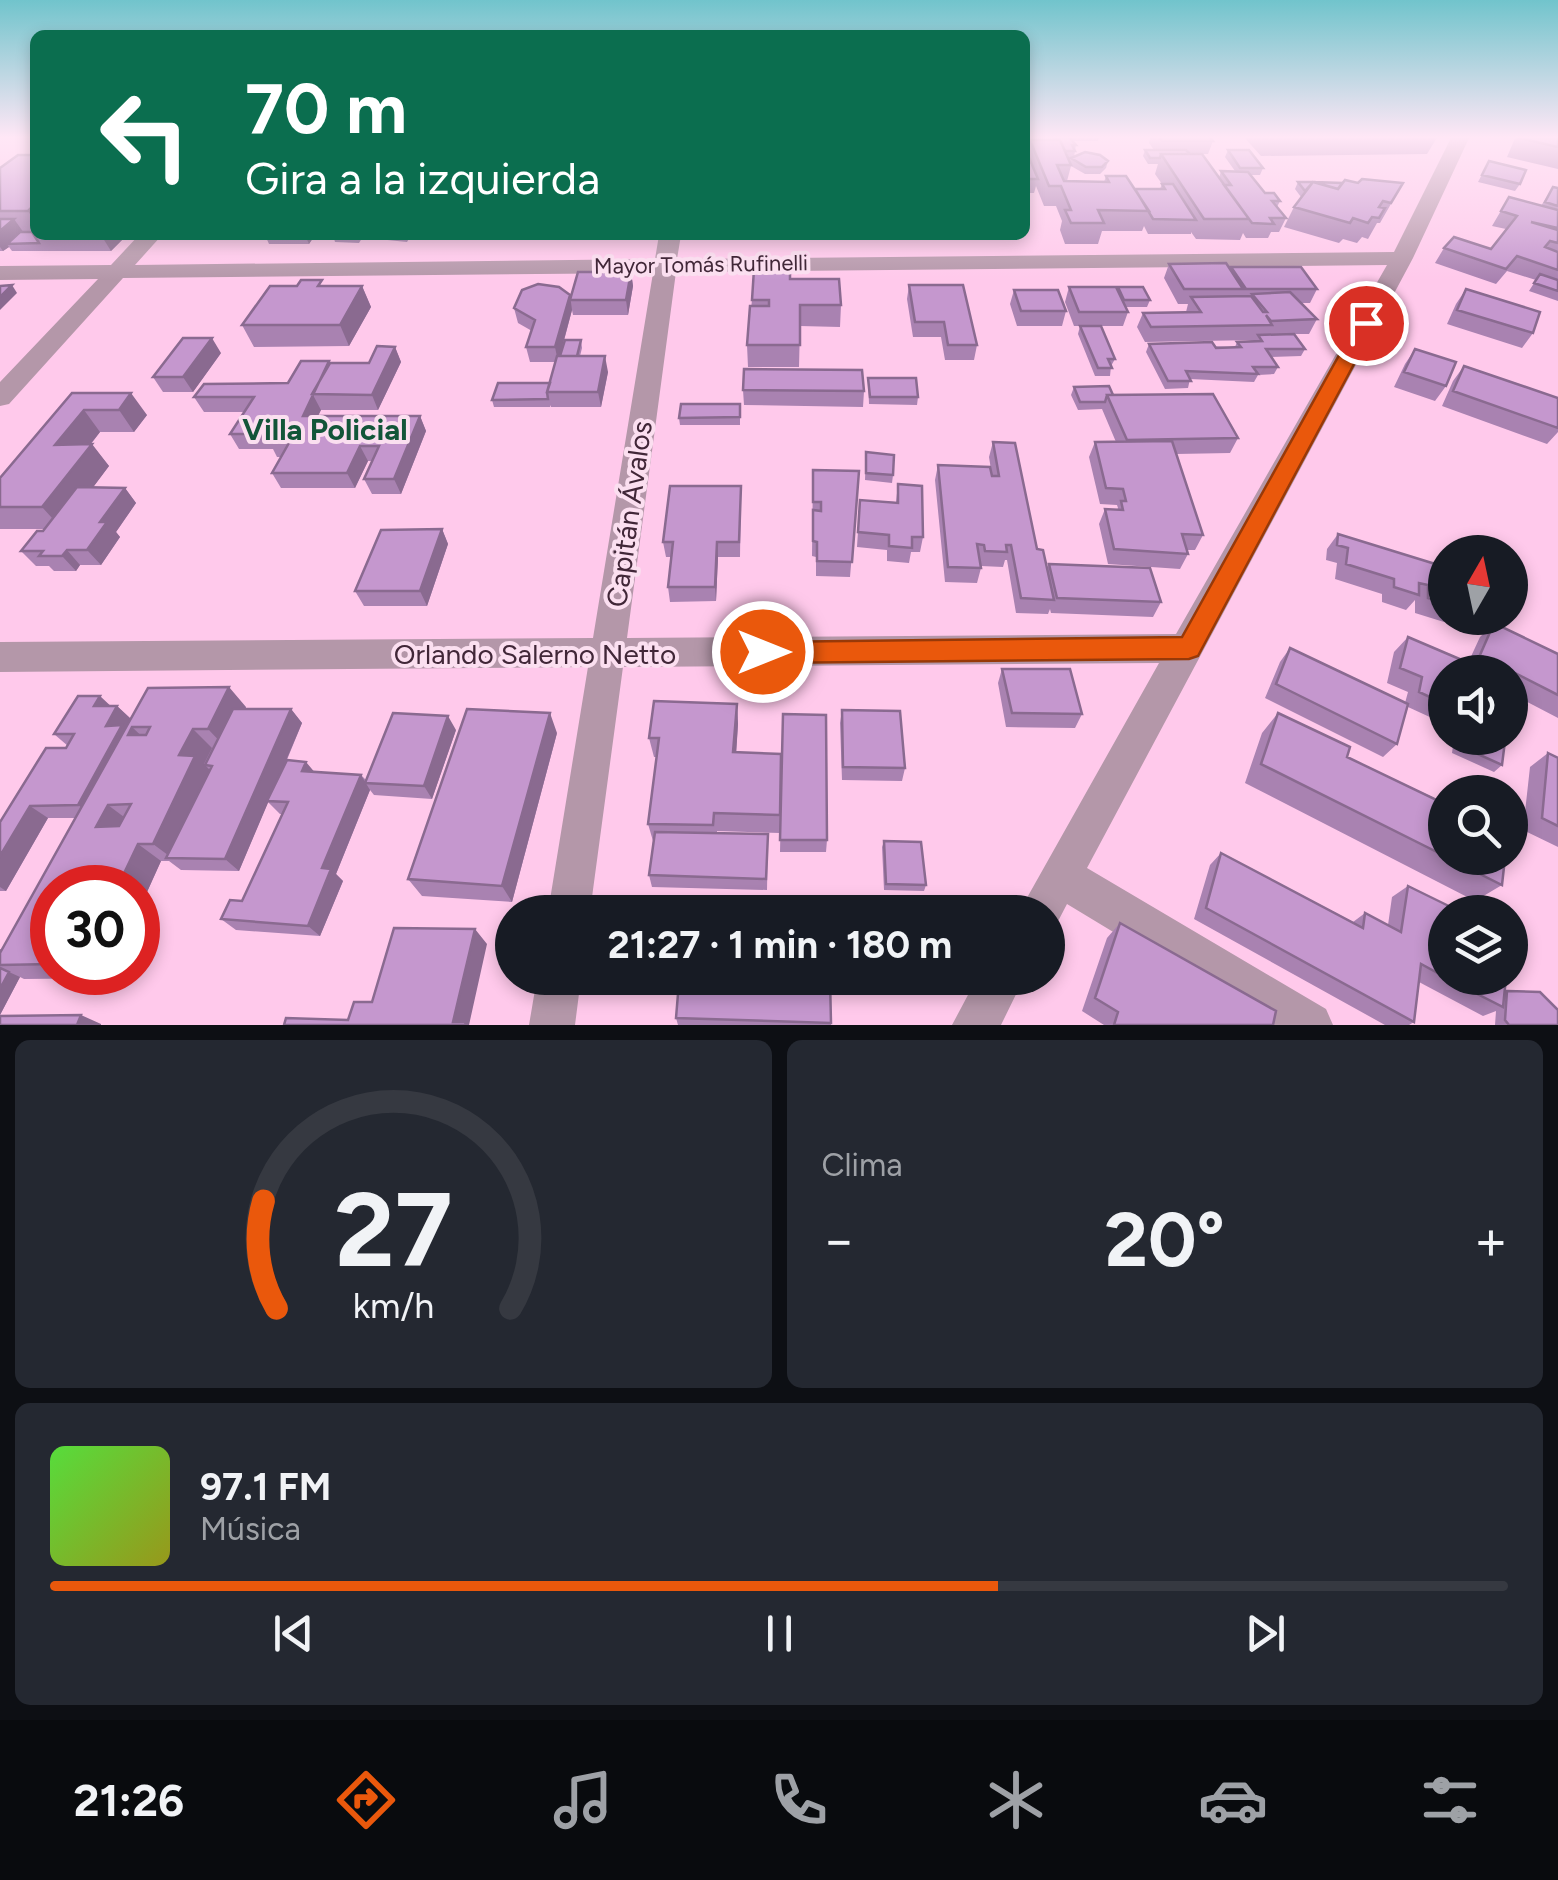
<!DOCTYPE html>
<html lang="es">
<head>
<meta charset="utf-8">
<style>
  :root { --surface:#171b24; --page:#242831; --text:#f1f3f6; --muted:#9ea1a6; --line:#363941; --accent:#ea580c }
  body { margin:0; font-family:Figtree,sans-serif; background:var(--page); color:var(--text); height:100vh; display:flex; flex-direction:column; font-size:38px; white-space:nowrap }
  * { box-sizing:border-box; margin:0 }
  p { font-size:32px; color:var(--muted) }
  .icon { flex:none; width:55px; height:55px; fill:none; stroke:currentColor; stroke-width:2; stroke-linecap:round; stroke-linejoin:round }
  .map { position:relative; height:1025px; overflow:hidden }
  .panel { display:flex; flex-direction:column; gap:15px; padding:15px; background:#0d0f14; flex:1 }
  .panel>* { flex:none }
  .guide { position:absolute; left:30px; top:30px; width:1000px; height:210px; border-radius:15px; box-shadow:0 5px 15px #0003; background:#0b6e4f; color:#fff; overflow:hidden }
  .needle { width:65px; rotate:9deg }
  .tools { position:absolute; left:1428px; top:535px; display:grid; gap:20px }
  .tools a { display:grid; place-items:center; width:100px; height:100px; border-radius:50%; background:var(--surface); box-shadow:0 5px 15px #0003; font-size:50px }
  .speed { position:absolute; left:30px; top:865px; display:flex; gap:20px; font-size:50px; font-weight:700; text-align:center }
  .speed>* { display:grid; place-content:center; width:130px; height:130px; border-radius:50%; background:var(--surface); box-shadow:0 5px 15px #0003; line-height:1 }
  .speed .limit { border:15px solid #d22; background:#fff; color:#111 }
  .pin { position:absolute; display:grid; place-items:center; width:85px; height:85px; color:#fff; margin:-42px; border:5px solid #fff; border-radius:50%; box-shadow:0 2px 10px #0007 }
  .me { position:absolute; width:110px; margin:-55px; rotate:90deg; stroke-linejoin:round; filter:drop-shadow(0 0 8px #0008) }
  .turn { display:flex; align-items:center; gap:35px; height:210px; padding:0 50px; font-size:45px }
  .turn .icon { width:130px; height:130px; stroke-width:2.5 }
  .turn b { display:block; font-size:70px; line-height:85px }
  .big { font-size:75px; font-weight:700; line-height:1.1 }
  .panel .widget { flex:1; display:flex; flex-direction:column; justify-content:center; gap:15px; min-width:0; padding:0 35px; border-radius:15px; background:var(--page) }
  .panel .dial { align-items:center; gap:0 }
  .dial svg { height:260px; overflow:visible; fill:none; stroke:var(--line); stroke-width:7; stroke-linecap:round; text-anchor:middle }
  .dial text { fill:var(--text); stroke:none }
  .song { display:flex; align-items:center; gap:30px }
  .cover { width:120px; height:120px; border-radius:15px; background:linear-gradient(135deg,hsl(110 70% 55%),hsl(60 70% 35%)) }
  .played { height:10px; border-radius:5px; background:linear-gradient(90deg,var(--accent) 65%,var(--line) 65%) }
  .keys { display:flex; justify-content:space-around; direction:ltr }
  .heat { display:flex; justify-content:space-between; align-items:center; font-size:55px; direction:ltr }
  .panel .tiles { flex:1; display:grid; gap:15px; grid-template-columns:1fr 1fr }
  .widget:last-child { grid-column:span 2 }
  .trip { position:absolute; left:495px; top:895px; width:570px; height:100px; border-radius:50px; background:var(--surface); box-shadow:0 5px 15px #0003; font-weight:700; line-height:100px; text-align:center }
  .tab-bar { display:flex; height:160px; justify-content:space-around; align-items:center; background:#090b0e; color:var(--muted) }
  .tab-bar .icon { width:70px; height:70px }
  .tab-bar .active { color:var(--accent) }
  .tab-bar b { font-size:45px; color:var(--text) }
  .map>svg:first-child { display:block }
</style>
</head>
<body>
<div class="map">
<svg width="1558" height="1025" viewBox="0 0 1558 1025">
  <rect width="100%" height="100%" fill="#ffc9eb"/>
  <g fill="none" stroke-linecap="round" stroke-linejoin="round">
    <path fill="#b497a9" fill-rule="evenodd" d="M1452,136H1470L1413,258L1087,868L1326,1009L1333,1025H1267L1067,904L1055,927L1048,930V912H1019L1159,663L623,667L590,912H548L588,667L0,672V642L593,638L653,273L123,278L9,404L0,406V382L98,279L0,280V266L111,265L139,235H162L135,265L655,259L659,235H681L677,259L1394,252ZM1387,265L1176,634L627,638L676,272Z
      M537,978H581L575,1025H529Z
      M977,978H1024L1001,1025H952Z"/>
  </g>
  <path fill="#a982b1" d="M1052,136H1099L1098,141H1072L1076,145L1074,157L1108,161L1106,168L1100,174H1085L1071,166L1067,181L1104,182L1106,176L1135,190L1160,189L1162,184L1155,174L1158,164H1148L1143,156L1145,150H1154L1149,143L1151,136H1209L1213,141L1208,154H1202L1219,178L1221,171H1235L1225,157L1228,150L1263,168L1260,175H1251L1265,193L1280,201L1277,207L1286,218L1279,232H1271L1268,238H1246L1243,233L1240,240L1196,239L1191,232V234H1148L1144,226L1142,231H1102L1098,244H1065L1060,230L1062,221L1056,206H1044L1036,186L1034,193H1025V148L1027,153L1030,140H1053Z
    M1243,136H1438L1427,154L1261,156Z
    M1516,136H1558V169L1507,157Z
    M35,155V235H127L111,251H12L9,247L3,251H0V168Z
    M1489,161L1520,184L1515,191L1478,182Z
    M1298,182L1358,183H1403L1380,223H1377L1368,239L1362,237L1357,243L1343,239L1339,243L1284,227L1294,207L1301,197L1295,189Z
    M1553,187L1558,188V301L1529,291L1536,280L1507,271L1496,284L1435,263L1444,248L1491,249L1506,229L1492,226L1509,197L1541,206Z
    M196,235H238L234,240L198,239Z
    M265,235H315L309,244H269Z
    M333,235H364L359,243L335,242Z
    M367,235H411L407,242L368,238Z
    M695,235H744V238H695Z
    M1169,264L1230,270L1231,267L1317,289L1310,303H1302L1317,319L1309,334H1295L1305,349L1301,356L1271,357L1278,367L1274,374L1258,375L1254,382L1190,379L1188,388L1165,389L1146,352L1149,344L1235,347L1237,342L1255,340L1145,342L1137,327L1143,313L1186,312L1188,304H1178L1164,278Z
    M631,272L633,286L628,315H573L572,310L560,356L581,340L582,348L580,356L608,372L601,407H551V405L550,407H494L492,400L550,383L556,362H530L526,347L532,331L518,323L514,308L570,295L571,299Z
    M790,279L841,305L840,327L800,326L799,367H748L747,345L752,300Z
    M909,285L977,345L974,360H945L941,337H913L907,299Z
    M324,286H362L371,307L349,346L254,347L242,325Z
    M1069,287L1117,290L1118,287L1150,300L1147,307H1126L1128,312L1123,326H1101L1115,359L1111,366L1110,376H1095L1078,334L1080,326H1074L1065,302Z
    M1466,289L1533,333L1522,348L1447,324L1456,304Z
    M1014,290L1066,311L1062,326H1017L1010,304Z
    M395,347L401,362L378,410H321L317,416H420L426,431L401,494H372L364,479L372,461H368L355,488H281L272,473L281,457H277L273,449H239L230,434L244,412H204L194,397L288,383L329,361L330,364L369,363Z
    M1415,349L1446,386L1435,401L1394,387L1405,364Z
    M221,353L193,392H163L153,377Z
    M1464,366L1558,398V432L1547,444L1442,406L1453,381Z
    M868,378L918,397L917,405L869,404Z
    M1074,387L1113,395L1238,438L1230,453L1176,454L1203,535L1195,550H1187L1188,554L1180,569L1108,564L1099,524L1105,509L1117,510L1118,508L1117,505L1100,504L1089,457L1095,442H1116L1102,409L1078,410L1071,395Z
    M743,390L864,391L863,407L744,405Z
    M72,393L147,415L134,432H100L91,444L109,466L93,487L125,488L136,503L116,532L120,537L101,565H80L76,571H54L49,566H36L21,551L45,529H0V478Z
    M740,404V425H680L679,418Z
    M993,442L1037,549L1047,570L1049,564L1161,602L1153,617L1051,613L1050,609L1048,614L1016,613L1007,560H1005L1003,567L981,566L979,560L981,568L977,583L945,582L935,480L938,465L992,476L989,457Z
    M866,452L893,475L892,483L865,480Z
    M813,470L859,471L850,577L816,576V557L812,556Z
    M898,484L923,537L920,552H911L909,563L887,561V550L857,547L860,500L896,502Z
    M741,486L740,557H718L716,601L670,602L668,587L671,557H666L663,542Z
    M442,529L448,544L427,606H364L355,591Z
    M1338,534L1445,567V618H1448L1444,622L1415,613V600L1406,610L1382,602V594L1335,579L1337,563L1326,560L1327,549Z
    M1494,623L1558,654V718L1510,693V672H1445V724L1408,707L1397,744L1383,757L1265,698L1280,662L1290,648L1405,703L1408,692L1387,683L1394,652L1408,637L1468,663L1480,637Z
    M1002,669L1082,714L1075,728L1006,727L998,683Z
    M737,704L738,724L736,752L781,754L780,833L717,831V833L768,834L767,890L652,887L649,875L653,841L648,824L657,757H654L649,738Z
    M112,706H117L130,718L246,707V709H291L302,723L282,772L361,775L366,780L456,730L432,799L374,795L370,790L336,874L343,881L320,936L236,930L221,919L242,901L282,814H280L268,802L239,871L181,870L169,861H161L138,912V888H52V972H124L122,978L24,979L20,977L0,1015V949H2L75,818H48L6,891H0V822L66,748L68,746L54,734Z
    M842,710L905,768L902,781L842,780L840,723Z
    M1278,713L1347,757L1445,803V858H1505L1502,885L1475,901L1245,783L1262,733Z
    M783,714L827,840L826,852H780Z
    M557,733L512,902L422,896L408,879Z
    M1454,738H1497L1502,765L1494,772L1452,753Z
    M1548,753L1558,758V847L1523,830L1530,767Z
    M884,841L926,885L924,891L884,890L882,847Z
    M1221,853L1353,922L1365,913L1388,925L1392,897L1408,886L1445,978L1505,992L1507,991L1558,1025H1495L1496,1011L1483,1016L1419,982L1414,1022L1409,1025H1385L1194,919L1210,865Z
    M1120,923L1273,1025H1104L1082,1011L1107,938Z
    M830,978L831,1025H678L676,1018Z"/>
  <path fill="#8a6a90" d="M35,204V222L28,211Z
    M14,219L24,233L7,244L9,247L3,251L0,247V231Z
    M101,235H127L111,251Z
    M305,235H315L309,244Z
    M631,272L633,286L628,315L626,300Z
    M12,285L17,293L0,310V297Z
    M362,286L371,307L349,346L340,325Z
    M570,295L572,310L558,362L555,347Z
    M212,338L221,353L193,392L183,377Z
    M395,347L401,362L378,410L372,395Z
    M605,356L608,372L601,407L598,392Z
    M131,393L147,415L134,432L119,410Z
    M313,395L321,410L311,431L303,416Z
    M84,410L100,432L73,466L55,445Z
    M420,416L426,431L401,494L394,479Z
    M92,444L109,466L62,529L42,507Z
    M360,446L368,461L355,488L347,473Z
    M125,488L136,503L116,532L120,537L101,565L87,550L100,522Z
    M442,529L448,544L427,606L420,591Z
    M717,542L718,557L716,601L715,587Z
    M67,550L80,565L76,571L62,556Z
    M229,687L246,707L227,749L208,729Z
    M100,696L115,710L94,706Z
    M737,704L738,724L735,772L733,752Z
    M117,706L132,720V727L153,747L95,818L78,805L106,726Z
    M291,709L302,723L239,871L225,859Z
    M550,713L557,733L512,902L502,886Z
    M448,716L456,730L432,799L424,786Z
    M193,729L212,748L204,764L215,775L172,858L153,844L179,755Z
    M306,762L317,775L302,771Z
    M361,775L370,790L336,874L343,881L320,936L308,926L322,868Z
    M108,805L132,823L121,844L96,827Z
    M30,806L48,818L6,891L0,887V856Z
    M138,844L161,861L138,912V888H117Z
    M138,927L143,930L138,943Z
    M475,929L487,944L469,1025H456L453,1022Z
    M9,972L20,977L0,1015V989Z
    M111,972H124L122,978Z
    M81,1015L101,1024V1025H77Z"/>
  <path fill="#c597ce" stroke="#8a6a90" stroke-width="2.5" fill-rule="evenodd" d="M1055,136H1068L1076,145H1072L1075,151H1065L1060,140H1057Z
    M1158,136H1209L1213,141H1162Z
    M1520,136H1558V147L1519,138Z
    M1030,140H1060L1071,165H1057L1064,181L1109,182L1106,176H1126L1149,211L1098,210L1104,223H1071L1065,210H1071L1061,186H1049Z
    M1025,148L1038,179H1025Z
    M1145,150H1186L1190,154H1161L1160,158H1150Z
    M1228,150H1249L1263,168H1240Z
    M1085,152L1100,155L1108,161L1102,167H1086L1071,158Z
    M1161,154H1202L1249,219H1204Z
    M18,155H35V204L28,211H0V168Z
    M1489,161L1526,170L1520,184L1482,175Z
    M1221,171L1248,172L1265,193H1274L1280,201H1272L1286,218H1270L1274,224L1252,223L1224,185H1231Z
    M1362,179L1403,183L1391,203L1383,201L1379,207L1385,208L1379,218L1372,217L1368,223L1353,218L1350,223L1294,207L1313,182L1338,189L1345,180L1358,183Z
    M1298,182H1313L1305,191Z
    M1314,182L1342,183L1338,189Z
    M1162,184H1173L1196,220L1153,219L1135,189H1165Z
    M1553,187L1558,188V206L1545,202Z
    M1509,197L1558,210V228L1531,222L1558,230V243L1550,241L1545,247L1558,252V270L1517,256L1506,269L1444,248L1454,237L1491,249L1517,216L1501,211Z
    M0,219H14L0,231Z
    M20,232H32L39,243L7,244Z
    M1226,263L1243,289H1184L1169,264Z
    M1231,267H1301L1317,289H1246Z
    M754,269H790V279H839L841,305H800V345H747L750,306H769V300H752Z
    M578,272H631L626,300H570Z
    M1540,274L1558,280V291L1534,283Z
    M301,280H322L318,286H362L340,325H242L270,286H297Z
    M538,284L559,287L570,295L555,347H526L535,320L514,308L522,290Z
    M12,285L0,297V286Z
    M909,285H963L977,345H948L944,322H915Z
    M1069,287H1116L1128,312H1079Z
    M1118,287H1143L1150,300H1124Z
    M1466,289L1540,312L1533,333L1457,310Z
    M1014,290H1058L1066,311H1021Z
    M1290,292L1317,319L1271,321L1266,315L1272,325L1151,327L1143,313L1201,312L1191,297L1251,296L1263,312H1267L1252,294Z
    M1080,326H1101L1115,359H1108L1112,368H1098Z
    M1294,334L1305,349H1266L1278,367H1253L1258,374L1186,371L1191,381H1168L1149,344L1212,342L1216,348L1241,347L1237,342L1262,341L1258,335Z
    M183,338H212L183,377H153Z
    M565,340H581L577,356H560Z
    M377,346L395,347L372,395L312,394L330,363H369Z
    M1415,349L1456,362L1446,386L1404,372Z
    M557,356H605L598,392H547Z
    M301,361H329L303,416H420L394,479H364L379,446H360L347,473H272L290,441H268L273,434H230L254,397H194L204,384L288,383Z
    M1464,366L1558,398V428L1453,391Z
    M744,369L862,370L864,391L743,390Z
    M868,378H916L918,397H870Z
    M498,383H550L547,392L548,399L492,400Z
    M1109,386L1113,395H1107L1105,402H1080L1074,387Z
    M72,393H131L119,410H84L55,445L92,444L42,507H0V478Z
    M1213,394L1238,438L1127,440L1107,395Z
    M681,404H740V417L679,418Z
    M1172,441L1203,535L1182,534L1188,554L1114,549L1105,509L1123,510L1121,501H1126L1123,489L1106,488L1095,442Z
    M993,442L1015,443L1037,549L1043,550L1054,600L1021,598L1011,545H1006L1007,552L985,551L984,545L977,544L981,568L948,567L938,465L990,467L992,476H999Z
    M866,452L894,455L893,475L866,473Z
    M813,470L859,471L852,562L817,561V542L813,541V510L821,511V502H813Z
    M898,484L922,486L923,537H912V548L889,546V535L858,532L860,500L898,503Z
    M670,486H741L739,542H717L715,587H668L673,542H663Z
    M77,487L125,488L100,522H107L87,550H67L62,556H39L43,551H21L37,531H43Z
    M442,529L420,591H355L381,530Z
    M1338,534L1445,567V603L1428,598V585L1419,583V595L1394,587V579L1346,564L1348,548L1337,545Z
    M1049,564L1150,568L1161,602L1057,598Z
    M1494,623L1558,654V695L1480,655Z
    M1408,637L1490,672H1445V704L1419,692L1422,677L1400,668Z
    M1290,648L1408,704L1397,744L1276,684Z
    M1002,669H1070L1082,714L1012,713Z
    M229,687L208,729H193L179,755L195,756L153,844H138L117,888H52V964L0,965V953L148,688ZM132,727H150L146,735H128ZM131,804L119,826L96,827L108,805Z
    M78,696H100L94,706H117L106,726L122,725L78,805L30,806L0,856V822L46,748H66L74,734H54Z
    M654,701L737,704L733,752L781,754L780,815L714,813L713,825L648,824L659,738H649Z
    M233,709H291L225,859L166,858L212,766L205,765Z
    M467,709L550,713L502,886L408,879Z
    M842,710L900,711L905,768L843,767Z
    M393,713L448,716L424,786L365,783Z
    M1278,713L1350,747L1347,757L1445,804V856L1261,764Z
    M783,714L826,715L827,840H780Z
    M1461,738H1497L1505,741L1502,765L1460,746Z
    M1548,753L1558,758V826L1542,818Z
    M287,760L306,762L302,771L361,775L322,868L331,869L308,926L221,919L230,900L242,901L288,802L267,801Z
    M655,832L768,834L766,879L649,875Z
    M884,841L921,842L926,885L886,884Z
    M1221,853L1363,928L1365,913L1401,932L1408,886L1461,912H1445V977L1421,964L1414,1022L1206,908Z
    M1448,858H1505L1502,885Z
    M1120,923L1276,1011L1273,1025H1114L1118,1012L1095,998Z
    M394,928L475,929L453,1022H466L465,1025H284L286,1018L348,1020L354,1002H372Z
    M0,968L9,972L0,989Z
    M687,978H830L831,1023L676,1018L679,982H686Z
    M1446,978H1506L1503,1007Z
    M1507,991L1540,992L1558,1010V1025H1509L1505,1020Z
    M81,1015L77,1025H0V1016Z"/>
  <linearGradient id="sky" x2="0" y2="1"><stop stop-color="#71c4cc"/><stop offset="0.49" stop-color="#ffe7f6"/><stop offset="1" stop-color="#ffe7f6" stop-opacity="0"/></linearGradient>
  <rect width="1558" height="280" fill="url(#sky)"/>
  <path fill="#ea580c" stroke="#983908" stroke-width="2.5" d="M1366,318L1376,323L1198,656L1189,659L763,663L754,660L750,652L754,645L763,642L1182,637L1357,323Z"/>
  <g text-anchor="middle" stroke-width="8" stroke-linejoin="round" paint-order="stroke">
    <g font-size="22" fill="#412738" stroke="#fbdff0">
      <text transform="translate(701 264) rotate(-1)" y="8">Mayor Tomás Rufinelli</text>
    </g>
    <g font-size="28" fill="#412738" stroke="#fbdff0">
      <text transform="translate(629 514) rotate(-82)" y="10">Capitán Ávalos</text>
      <text x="535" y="664">Orlando Salerno Netto</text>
    </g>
    <g font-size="30" font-weight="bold" fill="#125539" stroke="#fbdff0">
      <text x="325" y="440">Villa Policial</text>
    </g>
  </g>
</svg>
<div class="tools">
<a><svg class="needle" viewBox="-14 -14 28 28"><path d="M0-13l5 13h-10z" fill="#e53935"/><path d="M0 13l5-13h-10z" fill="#9ea1a6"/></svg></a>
<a><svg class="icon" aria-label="sound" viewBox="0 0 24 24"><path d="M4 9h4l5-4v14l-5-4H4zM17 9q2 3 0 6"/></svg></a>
<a><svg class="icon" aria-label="search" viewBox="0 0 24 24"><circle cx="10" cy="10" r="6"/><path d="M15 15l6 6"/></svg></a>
<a><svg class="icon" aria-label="layers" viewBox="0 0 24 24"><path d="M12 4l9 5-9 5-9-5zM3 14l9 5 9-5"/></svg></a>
</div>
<div class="speed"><div class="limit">30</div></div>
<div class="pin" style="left:1366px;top:323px;background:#d93025"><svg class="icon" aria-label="arrive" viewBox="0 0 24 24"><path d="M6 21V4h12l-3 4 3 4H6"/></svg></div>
<svg class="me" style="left:763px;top:652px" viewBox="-20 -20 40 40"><circle r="17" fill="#ea580c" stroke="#fff" stroke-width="3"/><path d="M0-11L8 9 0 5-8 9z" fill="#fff"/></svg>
<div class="trip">21:27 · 1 min · 180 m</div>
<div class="guide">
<div class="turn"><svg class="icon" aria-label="left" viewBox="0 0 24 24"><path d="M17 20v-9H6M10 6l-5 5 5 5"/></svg><div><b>70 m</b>Gira a la izquierda</div></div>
</div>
</div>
<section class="panel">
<div class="tiles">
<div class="widget dial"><svg viewBox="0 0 100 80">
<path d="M14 69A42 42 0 1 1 86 69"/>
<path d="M14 69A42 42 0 0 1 10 36" stroke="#ea580c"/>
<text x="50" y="56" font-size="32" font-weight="700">27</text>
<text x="50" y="72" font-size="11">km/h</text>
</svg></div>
<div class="widget"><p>Clima</p>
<div class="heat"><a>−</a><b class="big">20°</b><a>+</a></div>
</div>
<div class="widget">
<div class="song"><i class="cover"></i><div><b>97.1 FM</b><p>Música</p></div></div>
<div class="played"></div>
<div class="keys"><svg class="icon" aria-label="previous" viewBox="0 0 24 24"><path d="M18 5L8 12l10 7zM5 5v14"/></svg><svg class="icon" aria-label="pause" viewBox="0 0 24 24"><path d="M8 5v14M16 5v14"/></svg><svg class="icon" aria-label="next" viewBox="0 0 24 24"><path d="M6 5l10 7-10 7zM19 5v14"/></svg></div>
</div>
</div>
</section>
<nav class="tab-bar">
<b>21:26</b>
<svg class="icon active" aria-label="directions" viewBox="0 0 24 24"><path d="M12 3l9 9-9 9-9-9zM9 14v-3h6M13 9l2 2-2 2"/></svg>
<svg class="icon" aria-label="music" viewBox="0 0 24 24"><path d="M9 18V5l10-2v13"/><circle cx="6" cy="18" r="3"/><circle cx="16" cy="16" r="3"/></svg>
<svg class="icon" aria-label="phone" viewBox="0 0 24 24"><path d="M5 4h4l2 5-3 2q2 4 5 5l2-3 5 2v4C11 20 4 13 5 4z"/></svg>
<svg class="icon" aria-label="climate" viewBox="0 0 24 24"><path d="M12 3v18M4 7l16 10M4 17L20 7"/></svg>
<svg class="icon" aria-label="car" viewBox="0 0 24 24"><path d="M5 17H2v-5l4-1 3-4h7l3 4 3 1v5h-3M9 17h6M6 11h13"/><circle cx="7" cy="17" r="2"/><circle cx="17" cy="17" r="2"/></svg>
<svg class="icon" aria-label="filters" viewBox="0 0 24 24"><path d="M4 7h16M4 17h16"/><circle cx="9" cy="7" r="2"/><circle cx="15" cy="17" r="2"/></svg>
</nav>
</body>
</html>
